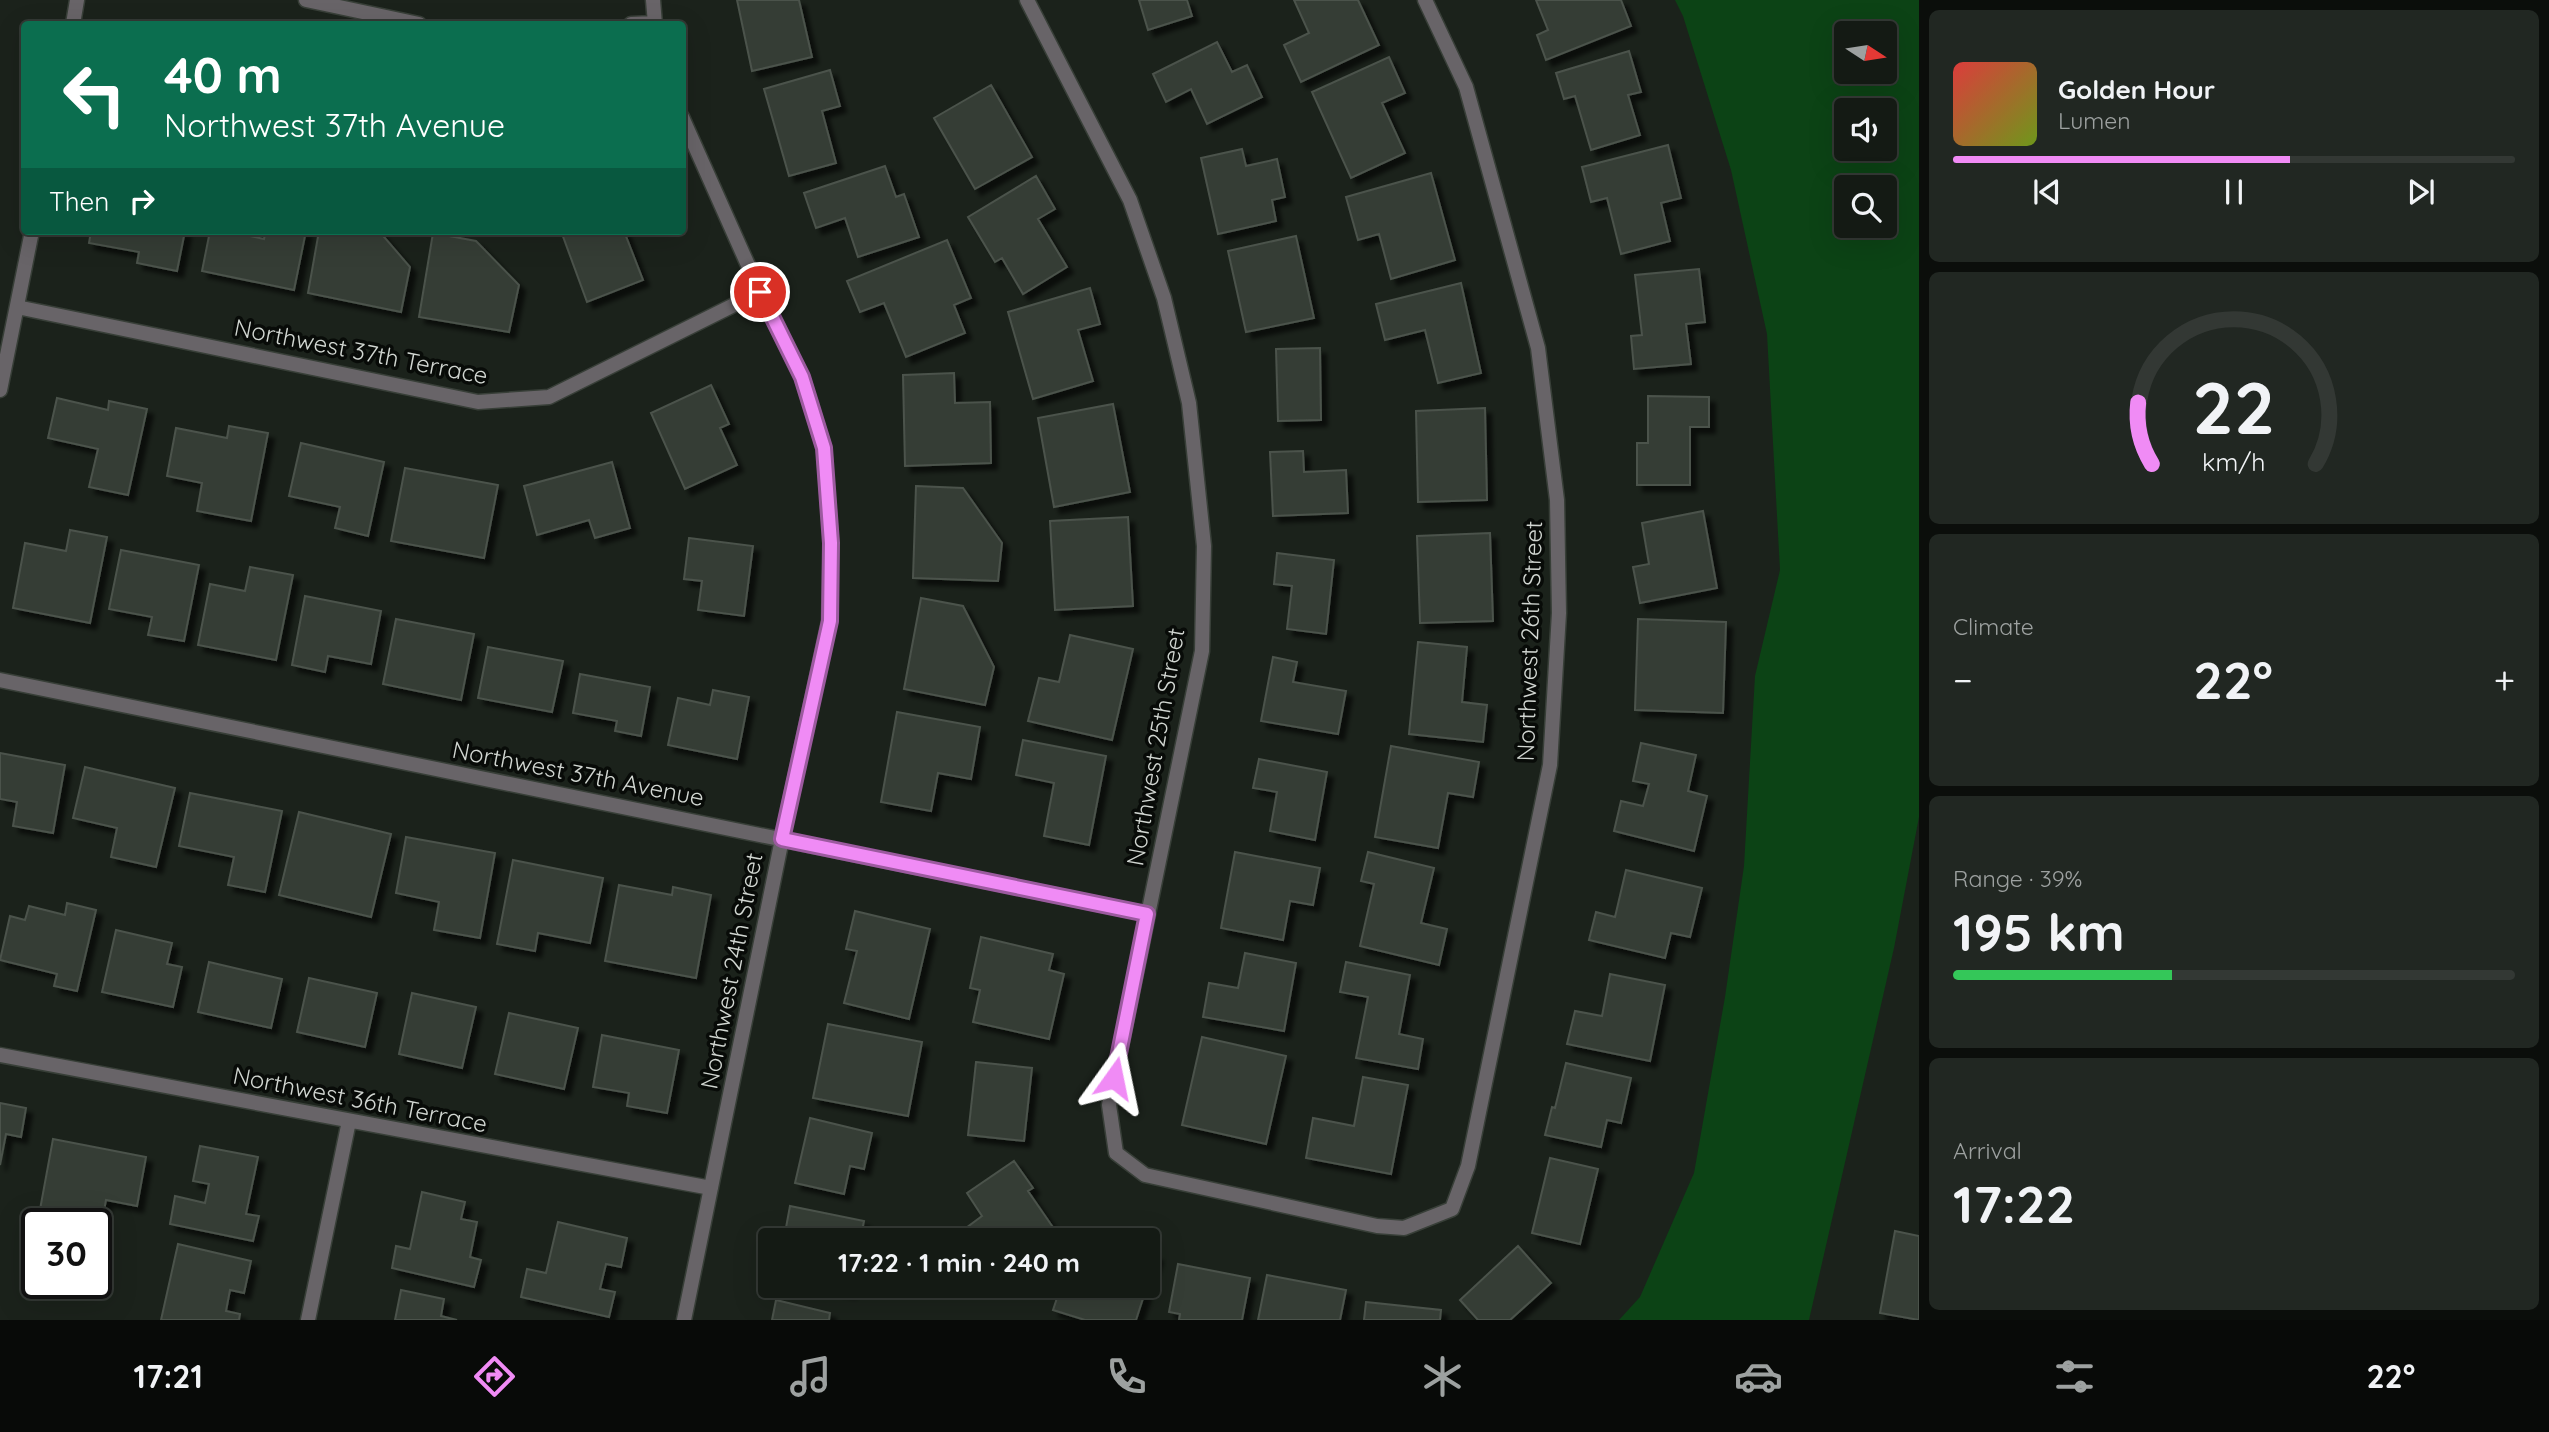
<!DOCTYPE html>
<html lang="en">
<head>
<meta charset="utf-8">
<style>
  :root { --surface:#141a14; --page:#212722; --text:#f1f3f6; --muted:#9da1a0; --line:#333834; --accent:#f08bf5 }
  body { margin:0; font-family:Quicksand,sans-serif; background:var(--page); color:var(--text); height:100vh; display:flex; flex-direction:column; font-size:26px; white-space:nowrap }
  * { box-sizing:border-box; margin:0 }
  p { font-size:23px; color:var(--muted) }
  .icon { flex:none; width:38px; height:38px; fill:none; stroke:currentColor; stroke-width:2; stroke-linecap:round; stroke-linejoin:round }
  .map { position:relative; flex:1; overflow:hidden }
  .panel { display:flex; flex-direction:column; gap:10px; padding:10px; background:#0b0e0b; width:630px }
  .panel>* { flex:none }
  .guide { position:absolute; left:21px; top:21px; width:665px; height:214px; border-radius:7px; box-shadow:0 7px 28px #0002,0 0 0 2px var(--line); background:#0b6e4f; color:#fff; overflow:hidden }
  .needle { width:46px; rotate:102deg }
  .tools { position:absolute; left:1834px; top:21px; display:grid; gap:14px }
  .tools a { display:grid; place-items:center; width:63px; height:63px; border-radius:7px; background:var(--surface); box-shadow:0 7px 28px #0002,0 0 0 2px var(--line); font-size:35px }
  .speed { position:absolute; left:21px; top:1208px; display:flex; gap:14px; font-size:35px; font-weight:700; text-align:center }
  .speed>* { display:grid; place-content:center; width:91px; height:91px; border-radius:50%; background:var(--surface); box-shadow:0 7px 28px #0002,0 0 0 2px var(--line); line-height:1 }
  .speed .limit { border:4px solid #111; border-radius:10px; background:#fff; color:#111 }
  .pin { position:absolute; display:grid; place-items:center; width:60px; height:60px; color:#fff; margin:-30px; border:4px solid #fff; border-radius:50%; box-shadow:0 2px 7px #0007 }
  .me { position:absolute; width:77px; margin:-38px; rotate:12deg; stroke-linejoin:round; filter:drop-shadow(0 0 5px #0008) }
  .turn { display:flex; align-items:center; gap:24px; height:147px; padding:0 28px; font-size:32px }
  .turn .icon { width:91px; height:91px; stroke-width:2.5 }
  .turn b { display:block; font-size:49px; line-height:60px }
  .then { display:flex; align-items:center; height:66px; padding:0 28px; background:#0003; gap:14px; font-size:26px }
  .big { font-size:52px; font-weight:700; line-height:1.1 }
  .panel .widget { flex:1; display:flex; flex-direction:column; justify-content:center; gap:10px; min-width:0; padding:0 24px; border-radius:10px; background:var(--page) }
  .panel .dial { align-items:center; gap:0 }
  .dial svg { height:182px; overflow:visible; fill:none; stroke:var(--line); stroke-width:7; stroke-linecap:round; text-anchor:middle }
  .dial text { fill:var(--text); stroke:none }
  .song { display:flex; align-items:center; gap:21px }
  .cover { width:84px; height:84px; border-radius:10px; background:linear-gradient(135deg,hsl(0 70% 55%),hsl(80 70% 35%)) }
  .played { height:7px; border-radius:4px; background:linear-gradient(90deg,var(--accent) 60%,var(--line) 60%) }
  .keys { display:flex; justify-content:space-around; direction:ltr }
  .heat { display:flex; justify-content:space-between; align-items:center; font-size:38px; direction:ltr }
  .charge { height:10px; border-radius:5px; background:linear-gradient(90deg,#34c759 39%,var(--line) 0) }
  .trip { position:absolute; left:758px; top:1228px; width:402px; height:70px; border-radius:7px; background:var(--surface); box-shadow:0 7px 28px #0002,0 0 0 2px var(--line); font-weight:700; line-height:70px; text-align:center }
  .tabs { display:flex; height:112px; justify-content:space-around; align-items:center; background:#080a08; color:var(--muted) }
  .tabs .icon { width:49px; height:49px }
  .tabs .active { color:var(--accent) }
  .tabs b { font-size:32px; color:var(--text) }
  main { display:flex; flex:1; min-height:0 }
  .map>svg:first-child { display:block }
</style>
</head>
<body>
<main>
<div class="map">
<svg width="1919" height="1320" viewBox="0 0 1919 1320">
  <defs>
    <filter id="shadow"><feDropShadow dx="6" dy="6" stdDeviation="2" flood-color="#0009"/></filter>
  </defs>
  <rect width="100%" height="100%" fill="#1b221b"/>
  <path fill="#0c4315" fill-rule="evenodd" d="M1675,0H1919V817L1894,948L1809,1320H1619L1640,1297L1694,1173L1725,997L1744,866L1755,676L1780,570L1767,334L1731,170L1683,16ZM1846,33H1885V72H1846ZM1846,110H1885V149H1846ZM1846,187H1885V226H1846Z"/>
  <path fill="#363d36" stroke="#4b534b" stroke-width="2" filter="url(#shadow)" d="M737,0H799L812,57L752,71Z
    M1139,0H1187L1192,16L1148,30Z
    M1294,0H1358L1379,45L1301,82L1284,45L1309,33Z
    M1536,0H1621L1631,26L1546,60L1537,35L1548,30Z
    M1217,42L1232,72L1247,65L1262,97L1207,124L1191,89L1166,102L1153,74Z
    M1629,51L1641,92L1628,95L1640,135L1591,150L1575,96L1564,99L1556,73Z
    M1389,57L1405,93L1382,103L1405,153L1351,178L1312,92Z
    M830,70L840,106L822,111L836,163L789,176L764,89Z
    M991,85L1032,157L975,189L934,118Z
    M1668,145L1681,198L1661,203L1670,241L1621,254L1607,198L1591,202L1582,167Z
    M1242,149L1246,166L1277,159L1285,197L1272,200L1276,221L1218,234L1201,158Z
    M885,166L896,197L904,194L919,237L858,257L845,218L816,228L804,193Z
    M1431,173L1455,260L1391,279L1379,234L1358,240L1346,197Z
    M1036,176L1055,209L1038,219L1067,267L1023,294L1002,258L995,262L968,217Z
    M91,231H185L177,271L137,263L139,252L89,243Z
    M210,231H227L264,239L266,231H306L294,290L202,271Z
    M319,231H379L410,267L401,312L308,293Z
    M561,231H624L643,280L587,302Z
    M433,233L476,241L519,285L509,332L419,317Z
    M1296,236L1314,318L1246,332L1228,251Z
    M947,240L971,298L954,305L965,333L906,357L884,303L860,312L847,281Z
    M1699,269L1705,322L1686,324L1691,364L1634,369L1631,336L1642,335L1635,275Z
    M1461,283L1481,373L1438,383L1425,330L1385,340L1376,304Z
    M1090,288L1100,324L1078,330L1093,381L1033,399L1008,312Z
    M1320,348L1321,420L1278,421L1276,349Z
    M954,373L955,403L990,402L991,463L905,466L903,375Z
    M711,385L729,424L720,428L737,465L685,489L651,413Z
    M1648,396L1709,397V427H1690V485H1637V443H1648Z
    M57,398L108,410L109,401L147,409L128,495L89,487L98,449L48,438Z
    M1113,404L1130,492L1054,507L1038,418Z
    M1485,408L1487,500L1418,502L1416,411Z
    M229,426L268,433L251,521L197,511L202,483L167,476L176,428L227,438Z
    M301,443L384,462L368,536L335,528L340,507L289,496Z
    M1303,451L1304,472L1346,470L1348,513L1273,516L1270,452Z
    M612,462L630,528L595,538L589,520L537,535L524,486Z
    M405,468L498,485L484,558L391,541Z
    M916,486L963,488L1002,543L998,581L913,578Z
    M1703,511L1717,588L1640,603L1633,567L1649,564L1642,523Z
    M1128,517L1133,606L1055,610L1050,521Z
    M70,530L107,537L90,623L13,608L25,543L66,551Z
    M1490,533L1493,621L1420,623L1417,536Z
    M689,538L753,546L744,616L698,610L702,581L684,579Z
    M121,550L199,565L184,641L148,635L152,617L109,609Z
    M1277,553L1334,560L1326,634L1287,629L1292,586L1274,584Z
    M250,567L293,575L276,660L198,645L210,584L245,591Z
    M305,596L381,611L371,664L328,656L325,672L292,665Z
    M921,598L963,606L994,667L985,705L904,689Z
    M396,619L474,634L461,700L383,684Z
    M1638,619L1726,622L1723,713L1635,710Z
    M1070,635L1133,649L1112,740L1028,721L1039,678L1059,682Z
    M1418,642L1467,647L1462,702L1487,705L1483,742L1409,734Z
    M488,647L563,661L552,712L478,698Z
    M1273,657L1297,662L1293,682L1346,691L1338,734L1261,721Z
    M580,674L650,687L641,736L615,731L617,721L573,713Z
    M713,690L749,697L737,759L668,745L678,698L710,705Z
    M897,712L980,727L971,779L938,773L931,811L881,802Z
    M1023,740L1106,756L1089,845L1044,836L1054,783L1016,775Z
    M1641,743L1696,755L1688,791L1707,796L1694,851L1614,831L1621,801L1643,806L1649,784L1633,781Z
    M1391,746L1479,762L1473,797L1448,793L1438,848L1375,837Z
    M0,753L65,765L53,833L13,826L17,802L0,799Z
    M1259,759L1327,772L1315,840L1270,831L1277,792L1253,788Z
    M85,767L175,788L156,867L111,857L117,828L73,818Z
    M190,793L282,811L265,892L228,885L234,857L179,846Z
    M299,812L391,834L371,917L279,895Z
    M406,837L495,853L480,938L434,930L439,902L396,893Z
    M1235,852L1320,868L1313,905L1290,901L1283,940L1221,928Z
    M1368,852L1434,868L1421,923L1447,929L1439,965L1360,946L1374,884L1361,881Z
    M513,860L603,878L590,943L538,933L535,951L497,944Z
    M1626,870L1702,888L1690,937L1671,933L1665,958L1589,940L1596,912L1615,917Z
    M619,885L672,895L673,887L711,895L696,978L605,961Z
    M67,903L96,910L77,991L54,986L57,974L0,960L10,916L25,920L29,906L65,915Z
    M855,911L930,929L909,1019L844,1003L857,951L846,949Z
    M116,930L172,943L167,964L182,967L173,1007L102,992Z
    M981,937L1053,954L1049,970L1064,974L1049,1039L973,1022L980,990L970,988Z
    M1245,953L1296,963L1284,1031L1203,1017L1209,983L1238,988Z
    M209,962L282,979L271,1028L198,1012Z
    M1346,962L1410,975L1399,1034L1423,1039L1418,1069L1356,1058L1368,997L1340,992Z
    M1610,974L1665,985L1650,1061L1567,1044L1575,1011L1602,1016Z
    M309,978L377,993L365,1047L297,1032Z
    M412,993L476,1007L462,1068L399,1054Z
    M509,1013L578,1028L564,1089L495,1074Z
    M828,1024L922,1042L908,1116L813,1098Z
    M602,1035L679,1050L667,1113L627,1106L629,1093L593,1087Z
    M1202,1037L1286,1056L1266,1144L1182,1125Z
    M976,1062L1032,1068L1024,1141L968,1135Z
    M1566,1063L1631,1078L1621,1123L1607,1120L1601,1147L1545,1135L1552,1107L1555,1108Z
    M1363,1077L1408,1085L1391,1174L1306,1158L1313,1118L1354,1126Z
    M0,1103L26,1108L21,1137L6,1134L0,1165Z
    M810,1118L872,1133L864,1169L850,1166L844,1194L795,1183Z
    M53,1139L146,1157L137,1206L106,1200L103,1216L65,1209L63,1219L39,1215Z
    M200,1146L258,1157L246,1214L259,1216L253,1241L170,1224L175,1196L205,1203L209,1184L193,1181Z
    M1550,1158L1598,1169L1580,1244L1532,1233Z
    M1014,1161L1033,1188L1028,1191L1059,1236L1052,1241H975L966,1228L982,1216L967,1193Z
    M422,1192L465,1202L461,1219L477,1222L470,1257L481,1260L474,1287L392,1268L396,1246L410,1249Z
    M790,1206L864,1221L860,1241H788L789,1233H785Z
    M558,1222L627,1238L621,1267L606,1264L600,1289L615,1292L609,1317L521,1297L527,1269L546,1273Z
    M1895,1231L1919,1236V1320L1880,1313Z
    M178,1244L251,1261L244,1293L230,1290L226,1311L240,1314L239,1320H161Z
    M1518,1246L1551,1283L1510,1320H1478L1460,1300Z
    M1148,1253L1157,1256L1148,1283Z
    M1178,1264L1250,1278L1242,1320H1179L1180,1314L1169,1312Z
    M1267,1275L1346,1290L1340,1320H1258Z
    M820,1286H851L850,1292Z
    M1061,1286H1147L1136,1320H1085L1053,1310Z
    M401,1290L444,1299L441,1316L457,1320H395Z
    M776,1300L830,1313L829,1320H772Z
    M1366,1302L1441,1310L1440,1320H1364Z"/>
  <g fill="none" stroke-linecap="round" stroke-linejoin="round">
    <g stroke="#383f38" stroke-width="17">
      <path id="street" d="M306,0L419,24
        M653,0L655,24
        M1027,0L1130,200L1164,298L1189,403L1204,546L1202,651L1109,1105L1116,1153L1145,1175L1377,1226L1404,1228L1452,1209L1468,1166L1550,765L1559,613L1557,500L1538,348L1466,87L1425,0
        M73,24L77,0
        M631,24L654,23
        M682,117L760,292L802,377L824,448L831,543L829,621L782,839L684,1320
        M17,307L478,402L549,397L760,292
        M0,390L32,231
        M0,680L1147,914
        M0,1055L711,1188
        M308,1320L349,1121"/>
    </g>
    <use href="#street" stroke="#686468" stroke-width="14"/>
  </g>
  <g fill="none" stroke-linecap="round" stroke-linejoin="round">
    <g stroke="#9c5a9f" stroke-width="18">
      <path id="route" d="M760,292L802,377L824,448L831,543L830,621L782,839L1147,914L1114,1078"/>
    </g>
    <use href="#route" stroke="#f08bf5" stroke-width="12"/>
  </g>
  <g text-anchor="middle" stroke-width="7" stroke-linejoin="round" paint-order="stroke">
    <g font-size="24" fill="#d1d6d1" stroke="#080b08">
      <text transform="translate(361 352) rotate(11)" y="8">Northwest 37th Terrace</text>
      <text transform="translate(1530 641) rotate(-88)" y="8">Northwest 26th Street</text>
      <text transform="translate(1156 747) rotate(-80)" y="8">Northwest 25th Street</text>
      <text transform="translate(578 774) rotate(11)" y="8">Northwest 37th Avenue</text>
      <text transform="translate(732 971) rotate(-79)" y="8">Northwest 24th Street</text>
      <text transform="translate(360 1100) rotate(11)" y="8">Northwest 36th Terrace</text>
    </g>
  </g>
</svg>
<div class="tools">
<a><svg class="needle" viewBox="-14 -14 28 28"><path d="M0-13l5 13h-10z" fill="#e53935"/><path d="M0 13l5-13h-10z" fill="#9da1a0"/></svg></a>
<a><svg class="icon" aria-label="sound" viewBox="0 0 24 24"><path d="M4 9h4l5-4v14l-5-4H4zM17 9q2 3 0 6"/></svg></a>
<a><svg class="icon" aria-label="search" viewBox="0 0 24 24"><circle cx="10" cy="10" r="6"/><path d="M15 15l6 6"/></svg></a>
</div>
<div class="speed"><div class="limit">30</div></div>
<div class="pin" style="left:760px;top:292px;background:#d93025"><svg class="icon" aria-label="arrive" viewBox="0 0 24 24"><path d="M6 21V4h12l-3 4 3 4H6"/></svg></div>
<svg class="me" style="left:1114px;top:1078px" viewBox="-20 -20 40 40"><path d="M0-17L14 15 0 8-14 15z" fill="#f08bf5" stroke="#fff" stroke-width="4"/></svg>
<div class="trip">17:22 · 1 min · 240 m</div>
<div class="guide">
<div class="turn"><svg class="icon" aria-label="left" viewBox="0 0 24 24"><path d="M17 20v-9H6M10 6l-5 5 5 5"/></svg><div><b>40 m</b>Northwest 37th Avenue</div></div>
<div class="then">Then<svg class="icon" aria-label="right" viewBox="0 0 24 24"><path d="M7 20v-9h11M14 6l5 5-5 5"/></svg></div>
</div>
</div>
<section class="panel">
<div class="widget">
<div class="song"><i class="cover"></i><div><b>Golden Hour</b><p>Lumen</p></div></div>
<div class="played"></div>
<div class="keys"><svg class="icon" aria-label="previous" viewBox="0 0 24 24"><path d="M18 5L8 12l10 7zM5 5v14"/></svg><svg class="icon" aria-label="pause" viewBox="0 0 24 24"><path d="M8 5v14M16 5v14"/></svg><svg class="icon" aria-label="next" viewBox="0 0 24 24"><path d="M6 5l10 7-10 7zM19 5v14"/></svg></div>
</div>
<div class="widget dial"><svg viewBox="0 0 100 80">
<path d="M14 69A42 42 0 1 1 86 69"/>
<path d="M14 69A42 42 0 0 1 8 42" stroke="#f08bf5"/>
<text x="50" y="56" font-size="32" font-weight="700">22</text>
<text x="50" y="72" font-size="11">km/h</text>
</svg></div>
<div class="widget"><p>Climate</p>
<div class="heat"><a>−</a><b class="big">22°</b><a>+</a></div>
</div>
<div class="widget"><p>Range · 39%</p><b class="big">195 km</b><div class="charge"></div></div>
<div class="widget"><p>Arrival</p><b class="big">17:22</b></div>
</section>
</main>
<nav class="tabs">
<b>17:21</b>
<svg class="icon active" aria-label="directions" viewBox="0 0 24 24"><path d="M12 3l9 9-9 9-9-9zM9 14v-3h6M13 9l2 2-2 2"/></svg>
<svg class="icon" aria-label="music" viewBox="0 0 24 24"><path d="M9 18V5l10-2v13"/><circle cx="6" cy="18" r="3"/><circle cx="16" cy="16" r="3"/></svg>
<svg class="icon" aria-label="phone" viewBox="0 0 24 24"><path d="M5 4h4l2 5-3 2q2 4 5 5l2-3 5 2v4C11 20 4 13 5 4z"/></svg>
<svg class="icon" aria-label="climate" viewBox="0 0 24 24"><path d="M12 3v18M4 7l16 10M4 17L20 7"/></svg>
<svg class="icon" aria-label="car" viewBox="0 0 24 24"><path d="M5 17H2v-5l4-1 3-4h7l3 4 3 1v5h-3M9 17h6M6 11h13"/><circle cx="7" cy="17" r="2"/><circle cx="17" cy="17" r="2"/></svg>
<svg class="icon" aria-label="filters" viewBox="0 0 24 24"><path d="M4 7h16M4 17h16"/><circle cx="9" cy="7" r="2"/><circle cx="15" cy="17" r="2"/></svg>
<b>22°</b>
</nav>
</body>
</html>
